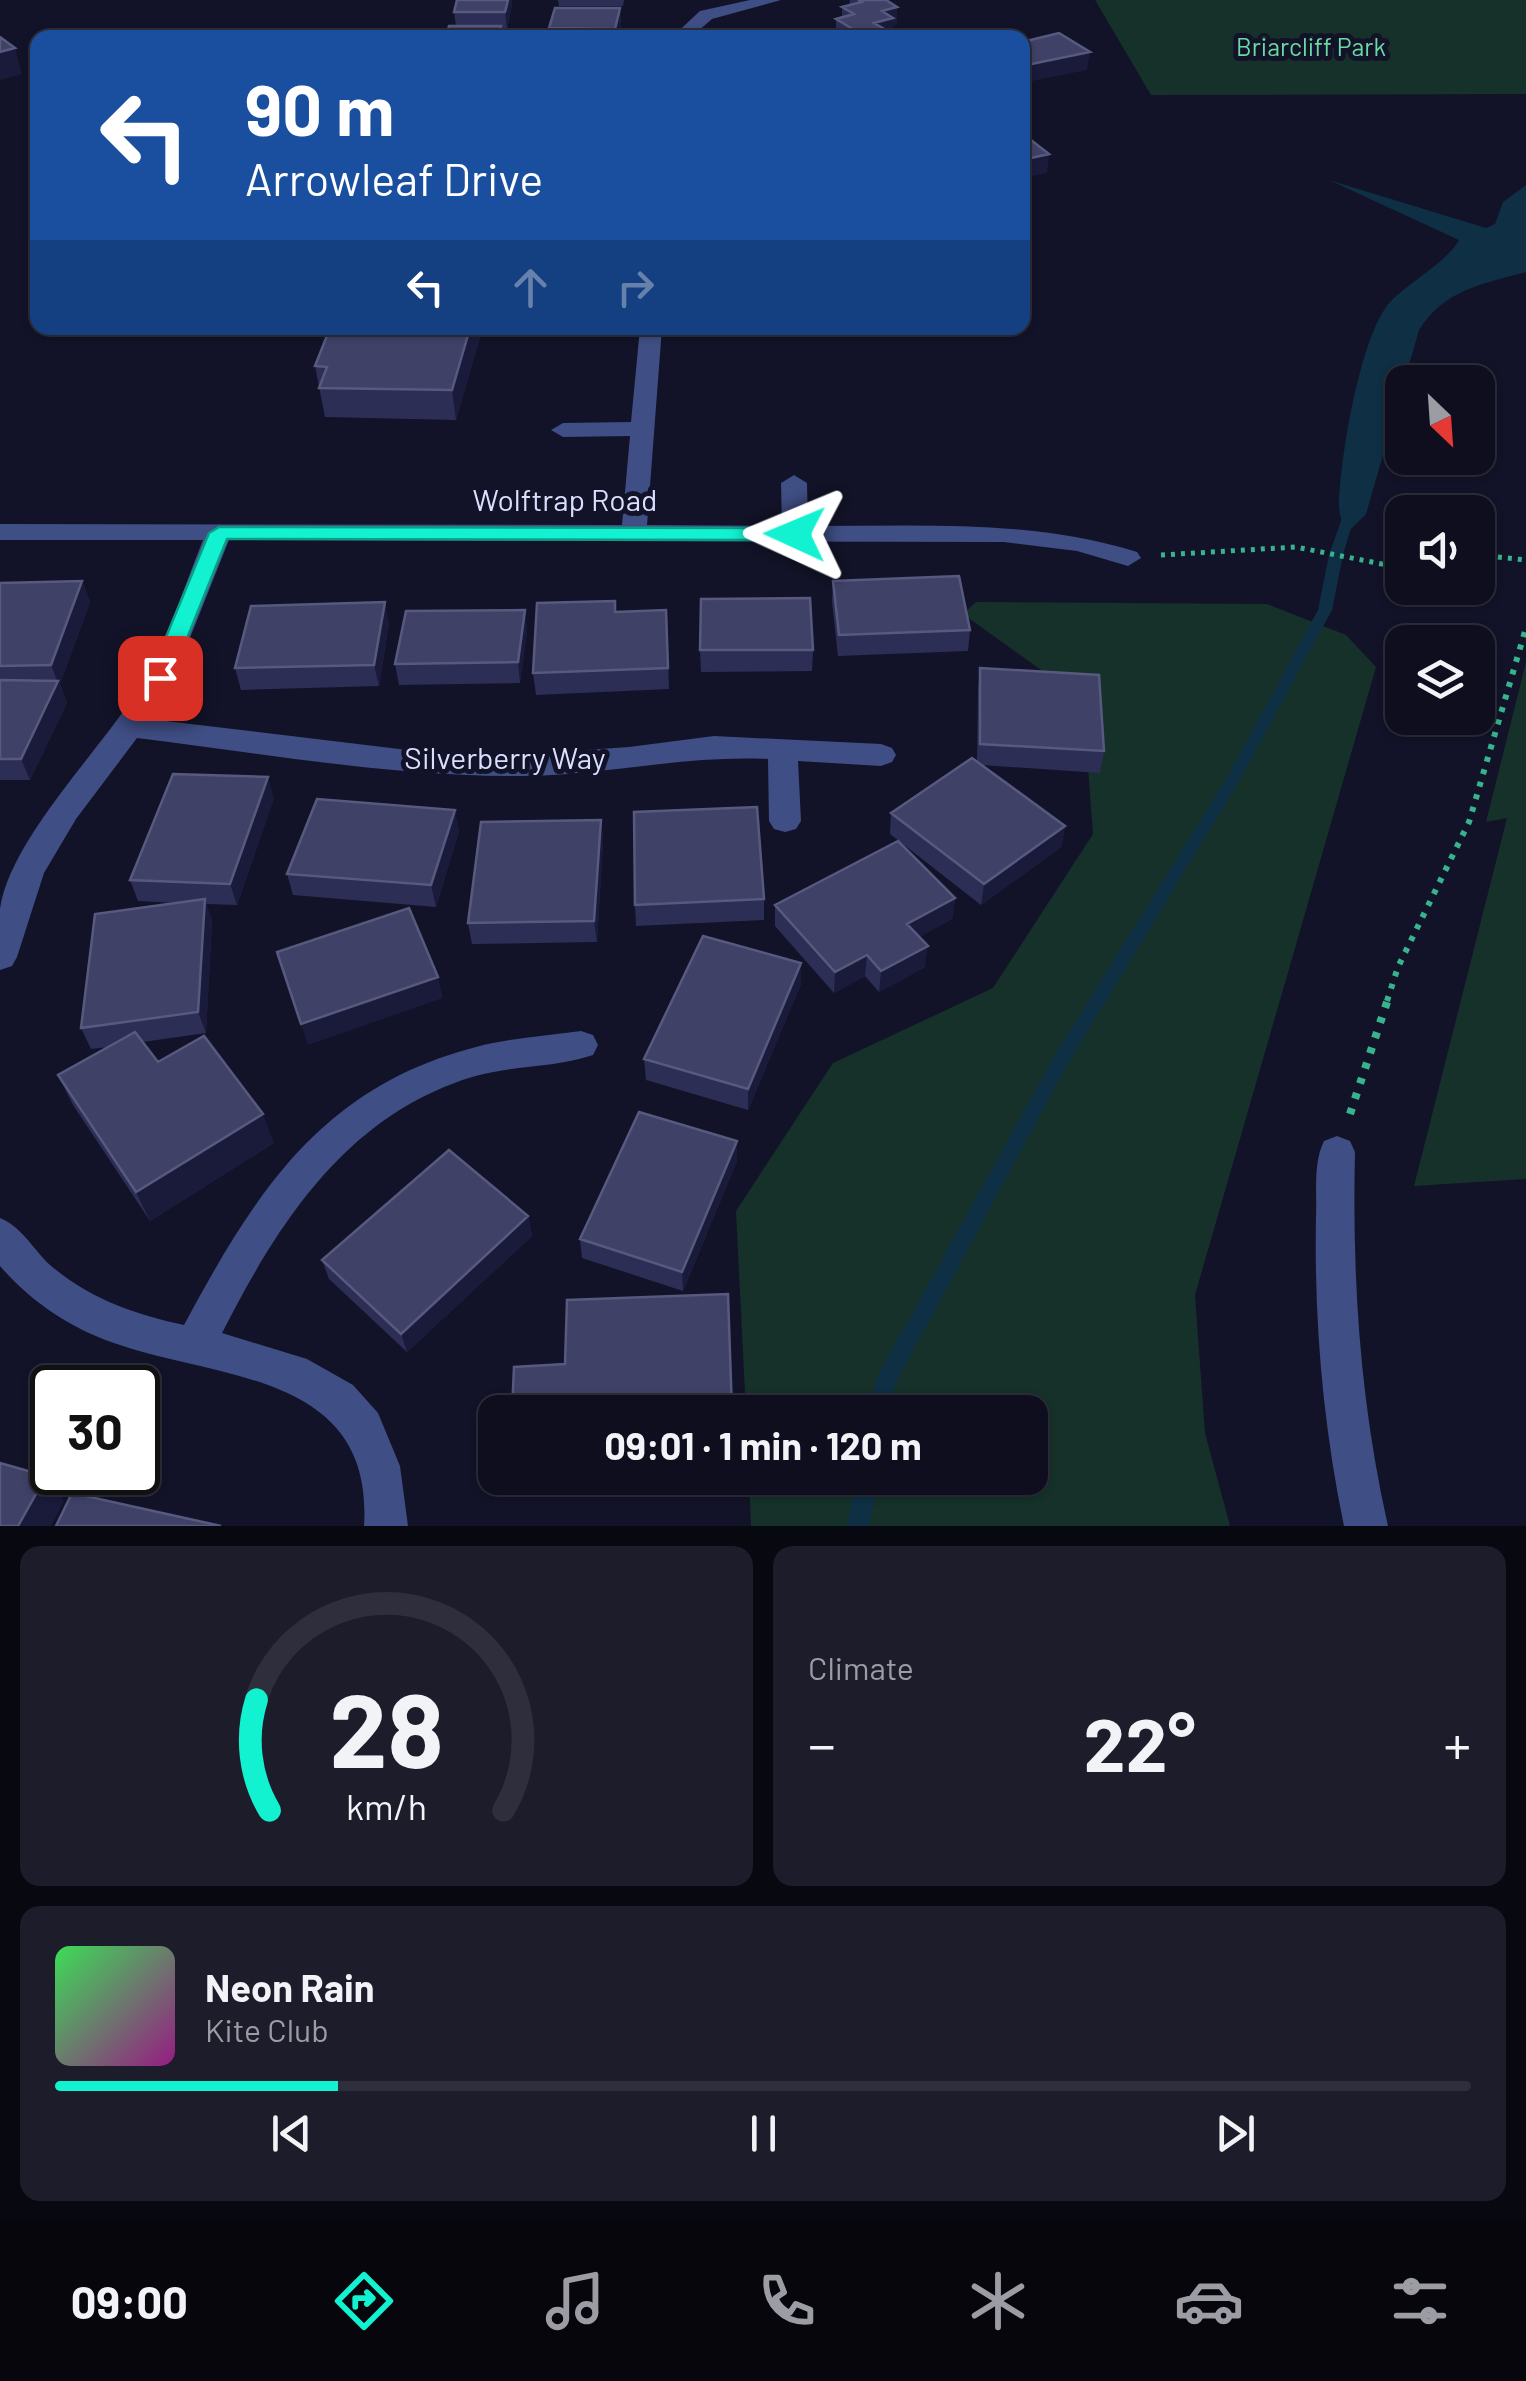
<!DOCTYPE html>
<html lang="en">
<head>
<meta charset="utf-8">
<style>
  :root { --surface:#0e0e1e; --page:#1c1c2b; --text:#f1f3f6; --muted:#9b9ca4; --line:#2e2e3c; --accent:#12f2d0 }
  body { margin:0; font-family:Barlow,sans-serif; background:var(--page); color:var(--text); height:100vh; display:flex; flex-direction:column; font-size:38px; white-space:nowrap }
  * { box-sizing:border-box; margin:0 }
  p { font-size:32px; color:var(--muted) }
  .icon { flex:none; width:55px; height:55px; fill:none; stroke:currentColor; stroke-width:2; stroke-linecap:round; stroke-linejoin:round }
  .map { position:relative; height:1526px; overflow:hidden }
  .sheet { display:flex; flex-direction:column; gap:20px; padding:20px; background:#080810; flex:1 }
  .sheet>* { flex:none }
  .banner { position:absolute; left:30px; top:30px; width:1000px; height:305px; border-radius:20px; box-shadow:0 2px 8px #0004,0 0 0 2px var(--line); background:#1a4fa0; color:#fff; overflow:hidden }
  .needle { width:65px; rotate:155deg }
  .tools { position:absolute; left:1385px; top:365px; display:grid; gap:20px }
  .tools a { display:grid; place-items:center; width:110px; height:110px; border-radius:20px; background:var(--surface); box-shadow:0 2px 8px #0004,0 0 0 2px var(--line); font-size:50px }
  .speed { position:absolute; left:30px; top:1365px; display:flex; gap:20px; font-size:50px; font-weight:700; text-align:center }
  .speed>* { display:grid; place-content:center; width:130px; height:130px; border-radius:50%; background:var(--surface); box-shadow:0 2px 8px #0004,0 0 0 2px var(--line); line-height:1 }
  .speed .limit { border:5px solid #111; border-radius:15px; background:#fff; color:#111 }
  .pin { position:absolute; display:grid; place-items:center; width:85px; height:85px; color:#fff; margin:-42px; border-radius:20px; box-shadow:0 5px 15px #0006 }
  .me { position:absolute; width:110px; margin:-55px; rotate:271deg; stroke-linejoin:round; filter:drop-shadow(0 0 8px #0008) }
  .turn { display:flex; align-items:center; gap:35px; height:210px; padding:0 50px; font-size:45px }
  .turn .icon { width:130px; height:130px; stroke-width:2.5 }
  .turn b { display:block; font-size:70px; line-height:85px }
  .lanes { display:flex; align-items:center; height:95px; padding:0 50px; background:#0003; justify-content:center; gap:50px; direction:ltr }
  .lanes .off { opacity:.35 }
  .big { font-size:75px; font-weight:700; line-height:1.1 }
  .sheet .tile { flex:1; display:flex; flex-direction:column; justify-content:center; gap:15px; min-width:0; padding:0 35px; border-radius:20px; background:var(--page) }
  .sheet .dial { align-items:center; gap:0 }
  .dial svg { height:260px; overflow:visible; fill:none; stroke:var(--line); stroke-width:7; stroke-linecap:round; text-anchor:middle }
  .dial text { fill:var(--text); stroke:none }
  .song { display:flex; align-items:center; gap:30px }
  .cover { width:120px; height:120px; border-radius:15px; background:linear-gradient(135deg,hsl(130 70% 55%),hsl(310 70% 35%)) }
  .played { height:10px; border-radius:5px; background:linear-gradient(90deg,var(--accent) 20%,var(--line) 20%) }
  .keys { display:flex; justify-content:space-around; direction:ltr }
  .heat { display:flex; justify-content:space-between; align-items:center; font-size:55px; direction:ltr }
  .sheet .tiles { flex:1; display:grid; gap:20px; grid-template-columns:1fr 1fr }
  .tile:last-child { grid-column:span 2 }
  .trip { position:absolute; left:478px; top:1395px; width:570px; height:100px; border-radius:20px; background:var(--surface); box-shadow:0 2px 8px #0004,0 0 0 2px var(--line); font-weight:700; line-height:100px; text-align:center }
  .tabs { display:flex; height:160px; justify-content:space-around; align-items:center; background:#06060c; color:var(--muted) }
  .tabs .icon { width:70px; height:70px }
  .tabs .current { color:var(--accent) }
  .tabs b { font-size:45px; color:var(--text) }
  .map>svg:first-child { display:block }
</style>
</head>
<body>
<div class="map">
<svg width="1526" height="1526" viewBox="0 0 1526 1526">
  <rect width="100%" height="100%" fill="#121328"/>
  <path fill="#153129" d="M1095,0H1526V94L1151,95Z
    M976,602L1267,604L1346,635L1376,667L1195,1295L1205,1433L1230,1526H751L749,1478H1030V1412H746L736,1211L833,1063L993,988L1093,834L1083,700L963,614Z
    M1526,662V1179L1414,1186L1507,818L1486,822Z"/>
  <path fill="#0e2f44" d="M1329,180L1486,228L1495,224L1503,202L1526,185V272C1482,284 1444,290 1419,330L1366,514L1345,535C1343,525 1339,515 1339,505C1340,459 1360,336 1390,302C1408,283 1448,261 1459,240Z"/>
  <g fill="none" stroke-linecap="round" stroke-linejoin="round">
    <path fill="#0e2f44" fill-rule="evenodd" d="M1348,514L1354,518L1343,555L1332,610L1237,785L1067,1065L894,1386L889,1412H869L877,1377L1055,1055L1226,779L1318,610L1329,555L1342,518Z
      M856,1478H878L869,1526H847Z"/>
    <path stroke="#37b48d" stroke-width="5" stroke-dasharray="4 6" stroke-linecap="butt" d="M1161,555L1296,547L1382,564L1402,560
      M1478,555L1526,560"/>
    <path stroke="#37b48d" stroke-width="6" stroke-dasharray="5 8" stroke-linecap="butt" d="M1387,1001L1398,967L1469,822L1526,628"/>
    <path stroke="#37b48d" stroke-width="8" stroke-dasharray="6 10" stroke-linecap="butt" d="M1350,1114L1388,999"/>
    <path fill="#3f4e84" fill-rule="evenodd" d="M750,0H781L712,19L690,38H671L700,11Z
      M640,328H662L647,525L782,526L781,483L794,475L807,483L808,526C919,526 1030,519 1137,552L1141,558L1128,566L1077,551L1004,542L229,540L174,678L149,719L424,752L527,754L629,747L714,736L881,744L892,748L896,755L892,762L881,766L798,761L801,821L796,829L785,832L774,829L769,821L768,759C685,755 607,775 524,776C395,777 266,754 137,738L76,819L44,873L17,957L12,966L0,970C0,950 0,928 0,909C10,838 105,746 143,682C168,639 184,587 203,540H0V524L622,525L630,436L563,437L551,430L563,423L631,422Z
      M581,1031L593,1035L598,1045L593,1055C555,1068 512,1065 472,1077C346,1116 279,1222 222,1333L307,1359L353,1385L378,1413L400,1466L408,1526H364C374,1372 218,1380 114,1343C70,1328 30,1301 0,1266V1218C21,1226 33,1249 50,1265C90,1299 134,1314 184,1325C255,1193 321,1087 476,1047C510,1038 546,1036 581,1031Z
      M1337,1136L1350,1141L1355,1152C1352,1279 1360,1402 1388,1526H1344C1323,1424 1314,1322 1316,1217C1317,1193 1313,1163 1324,1141Z"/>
  </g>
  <path fill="#2c2e55" d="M558,0H624L623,6H559Z
    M850,0H886L897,7V24L893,25L892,35L888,38L836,36V19L842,18V7L849,5Z
    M512,4L507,29H501L502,38L456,26L454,12Z
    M620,8L621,26L618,38H550L549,28Z
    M482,330L456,420L325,417L315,366Z
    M82,581L90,602L60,684L67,703L30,780H0V583Z
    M833,581L970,630L968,651L838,656L832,602Z
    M615,601L616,612L666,610L669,689L536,695L533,673Z
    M389,623L379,686L241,690L235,668Z
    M527,631L520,683L399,685L395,664Z
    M700,650H813L812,671L701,672Z
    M980,668L1104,751L1100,773L981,765L1065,826L1061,847L981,905L890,834L891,813L977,762L978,690Z
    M274,798L237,905L206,904L212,920L206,1033L143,1042L158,1062L274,1143L150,1221L73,1105L58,1075L109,1047L91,1049L81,1028L178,903L138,901L130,880Z
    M601,820L603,841L597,942L472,944L468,923Z
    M459,831L436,907L293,895L287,874Z
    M955,898L952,919L919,937L925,967L879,992L865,976L834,993L775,926V905Z
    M764,899V920L636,926L635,905Z
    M801,984L748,1110L646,1080L644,1059Z
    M737,1141V1161L683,1291L582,1258L580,1239Z
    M528,1216L532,1236L407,1352L329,1279L322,1260Z"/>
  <path fill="#1a1b3b" d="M508,0H512V4L507,29L505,12Z
    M897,7V24L893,25L892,35L888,38H866L882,11Z
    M620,8L621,26L618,38H616L615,29Z
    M15,48L22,74L0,80V52Z
    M1090,52L1087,70L1022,83V66Z
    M1049,154L1047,173L1022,178V160Z
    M470,328H481L482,330L456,420L452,390Z
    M82,581L90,602L60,684L67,703L30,780L21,759L58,683L51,665Z
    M385,602L389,623L379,686L374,665Z
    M525,610L527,631L520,683L518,662Z
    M268,777L274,798L237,905L230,884Z
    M455,810L459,831L436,907L431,885Z
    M601,820L603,841L597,942L594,921Z
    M1065,826L1061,847L981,905L984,884Z
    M955,898L952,919L905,945L907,924Z
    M205,899L212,920L206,1033L198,1012Z
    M928,946L925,967L879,992L881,971Z
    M867,955L865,976L834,993L835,972Z
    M801,963V984L748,1110V1089Z
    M438,977L443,998L308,1045L301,1024Z
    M263,1114L274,1143L150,1221L136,1192Z
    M737,1141V1161L683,1291L682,1272Z
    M528,1216L532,1236L407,1352L401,1334Z
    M46,1476L64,1501L51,1526H18Z"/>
  <path fill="#3f4167" stroke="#575a7e" stroke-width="2.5" d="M457,0H508L505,12H454Z
    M859,0H886L897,7L882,11L893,18L874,23L888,31L866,37L836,19L854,14L842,7L862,2Z
    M555,8H620L615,29L549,28Z
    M449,26H501L498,38H446Z
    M738,33H788V38H739Z
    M1059,33L1090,52L1022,66V42Z
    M0,37L15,48L0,52Z
    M1022,133L1049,154L1022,160Z
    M330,328H470L452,390L319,388L327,367L315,366Z
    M959,576L970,630L839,635L833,581Z
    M82,581L51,665L0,666V583Z
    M810,598L813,650H700L701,599Z
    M615,601V612L666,610L668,668L533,673L537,603Z
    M385,602L374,665L235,668L251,606Z
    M525,610L518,662L395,664L406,611Z
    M980,668L1099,675L1104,751L980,744Z
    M0,680L58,681L21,759H0Z
    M972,758L1065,826L984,884L891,813Z
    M173,774L268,777L230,884L130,880Z
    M317,799L455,810L431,885L287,874Z
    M757,807L764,899L635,905L634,812Z
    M601,820L594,921L468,923L481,822Z
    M898,841L955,898L907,924L928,946L881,971L867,955L835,972L775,905Z
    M205,899L198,1012L81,1028L95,914Z
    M409,908L438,977L301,1024L277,952Z
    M703,936L801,963L748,1089L644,1059Z
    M135,1032L158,1062L204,1036L263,1114L136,1192L58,1075Z
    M639,1112L737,1141L682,1272L580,1239Z
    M449,1150L528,1216L401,1334L322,1260Z
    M728,1294L732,1412H512L514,1367L565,1364L567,1300Z
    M0,1463L46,1476L18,1526H0Z
    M72,1493L221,1526H56Z"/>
  <path fill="#12f2d0" stroke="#0c9d87" stroke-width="2.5" d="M219,527L795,528L805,534L795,540L227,539L171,678L168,684H153L149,678L209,533Z"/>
  <g text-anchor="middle" stroke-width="10" stroke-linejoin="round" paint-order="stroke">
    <g font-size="25" fill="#69daa1" stroke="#121328">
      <text x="1311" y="56">Briarcliff Park</text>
    </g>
    <g font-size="30" fill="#dadffd" stroke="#121328">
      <text x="565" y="511">Wolftrap Road</text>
      <text x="505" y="769">Silverberry Way</text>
    </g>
  </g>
</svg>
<div class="tools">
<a><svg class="needle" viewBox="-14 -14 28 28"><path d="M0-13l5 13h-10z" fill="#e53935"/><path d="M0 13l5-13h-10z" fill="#9b9ca4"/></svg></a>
<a><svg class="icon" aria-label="sound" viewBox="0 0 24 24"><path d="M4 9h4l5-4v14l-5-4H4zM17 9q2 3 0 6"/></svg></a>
<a><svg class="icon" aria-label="layers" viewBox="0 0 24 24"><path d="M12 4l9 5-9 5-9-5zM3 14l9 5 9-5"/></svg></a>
</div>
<div class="speed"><div class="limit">30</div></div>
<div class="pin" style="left:160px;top:678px;background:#d93025"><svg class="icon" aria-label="arrive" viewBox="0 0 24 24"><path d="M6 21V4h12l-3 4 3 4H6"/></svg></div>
<svg class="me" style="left:795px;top:534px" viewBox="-20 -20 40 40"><path d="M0-17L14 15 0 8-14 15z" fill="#12f2d0" stroke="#fff" stroke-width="4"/></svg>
<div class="trip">09:01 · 1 min · 120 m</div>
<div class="banner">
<div class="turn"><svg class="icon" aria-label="left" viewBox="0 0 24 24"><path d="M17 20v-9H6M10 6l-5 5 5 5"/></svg><div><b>90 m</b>Arrowleaf Drive</div></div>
<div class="lanes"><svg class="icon" aria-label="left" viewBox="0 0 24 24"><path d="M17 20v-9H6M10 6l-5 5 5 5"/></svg><svg class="icon off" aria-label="ahead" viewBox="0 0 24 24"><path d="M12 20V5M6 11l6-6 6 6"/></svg><svg class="icon off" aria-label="right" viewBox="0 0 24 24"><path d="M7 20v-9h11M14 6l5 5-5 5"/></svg></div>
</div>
</div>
<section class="sheet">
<div class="tiles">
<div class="tile dial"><svg viewBox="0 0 100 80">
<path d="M14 69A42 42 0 1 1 86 69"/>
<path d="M14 69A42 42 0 0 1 10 35" stroke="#12f2d0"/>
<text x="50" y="56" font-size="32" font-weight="700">28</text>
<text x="50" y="72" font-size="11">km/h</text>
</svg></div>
<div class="tile"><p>Climate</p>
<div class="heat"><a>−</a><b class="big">22°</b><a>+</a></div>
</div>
<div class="tile">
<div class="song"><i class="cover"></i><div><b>Neon Rain</b><p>Kite Club</p></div></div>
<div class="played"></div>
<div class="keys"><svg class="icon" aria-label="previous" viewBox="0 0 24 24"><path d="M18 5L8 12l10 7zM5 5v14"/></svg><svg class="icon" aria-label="pause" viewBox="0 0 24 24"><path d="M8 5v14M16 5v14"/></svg><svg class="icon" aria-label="next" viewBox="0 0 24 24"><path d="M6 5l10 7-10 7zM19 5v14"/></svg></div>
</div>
</div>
</section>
<nav class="tabs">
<b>09:00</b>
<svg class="icon current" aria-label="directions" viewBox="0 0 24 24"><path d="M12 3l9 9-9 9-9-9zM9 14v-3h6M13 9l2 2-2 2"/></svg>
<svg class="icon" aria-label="music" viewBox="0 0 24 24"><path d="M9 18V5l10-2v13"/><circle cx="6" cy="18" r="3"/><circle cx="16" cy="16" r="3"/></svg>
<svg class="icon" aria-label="phone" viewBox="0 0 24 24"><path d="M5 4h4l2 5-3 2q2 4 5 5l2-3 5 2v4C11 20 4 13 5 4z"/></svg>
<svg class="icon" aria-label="climate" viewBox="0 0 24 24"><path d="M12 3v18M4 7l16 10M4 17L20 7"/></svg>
<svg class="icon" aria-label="car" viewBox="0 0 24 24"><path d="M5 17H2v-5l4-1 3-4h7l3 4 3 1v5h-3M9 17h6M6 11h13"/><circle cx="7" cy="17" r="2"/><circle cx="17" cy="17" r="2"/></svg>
<svg class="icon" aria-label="filters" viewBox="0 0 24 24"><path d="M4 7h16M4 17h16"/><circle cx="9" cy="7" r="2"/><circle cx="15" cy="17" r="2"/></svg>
</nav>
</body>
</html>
